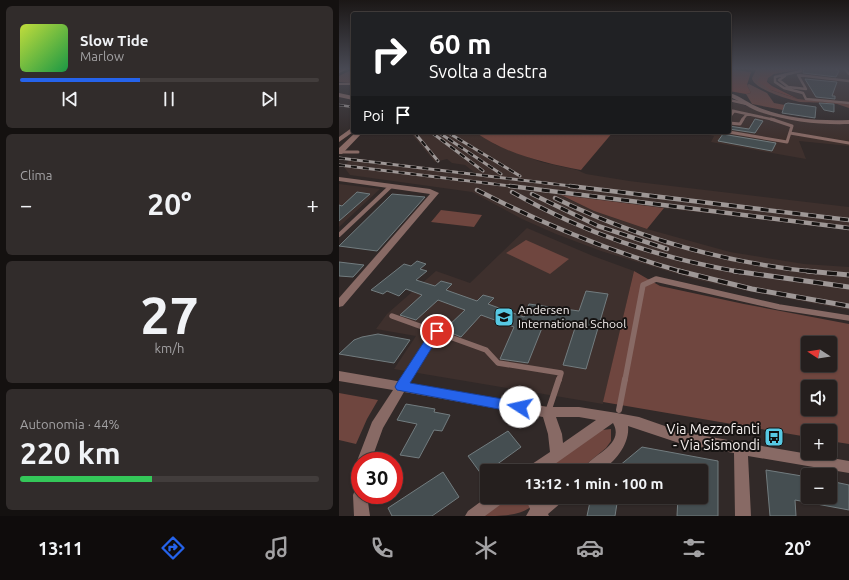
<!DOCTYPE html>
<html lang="it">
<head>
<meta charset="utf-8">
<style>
  :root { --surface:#251f1e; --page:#312c2b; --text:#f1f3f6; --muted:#a3a2a4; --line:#423d3c; --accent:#2563eb }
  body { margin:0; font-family:Ubuntu,sans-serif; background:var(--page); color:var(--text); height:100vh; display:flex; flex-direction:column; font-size:15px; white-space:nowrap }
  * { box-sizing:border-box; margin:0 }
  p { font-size:13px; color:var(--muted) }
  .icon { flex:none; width:22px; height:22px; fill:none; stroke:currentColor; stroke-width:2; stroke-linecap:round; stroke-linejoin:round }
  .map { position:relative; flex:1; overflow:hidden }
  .drawer { display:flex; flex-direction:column; gap:6px; padding:6px; background:#141110; width:339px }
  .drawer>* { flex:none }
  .guide { position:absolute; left:12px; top:12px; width:380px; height:122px; border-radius:4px; box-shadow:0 1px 3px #0004,0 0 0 1px var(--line); background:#202124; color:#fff; overflow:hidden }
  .needle { width:26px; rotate:282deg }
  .tools { position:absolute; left:462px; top:336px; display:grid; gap:8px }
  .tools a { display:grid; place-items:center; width:36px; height:36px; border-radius:4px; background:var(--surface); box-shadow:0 1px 3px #0004,0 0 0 1px var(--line); font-size:20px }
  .speed { position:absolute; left:12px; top:452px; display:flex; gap:8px; font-size:20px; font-weight:700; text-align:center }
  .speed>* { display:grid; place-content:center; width:52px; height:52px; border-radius:50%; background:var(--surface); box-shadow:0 1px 3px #0004,0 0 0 1px var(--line); line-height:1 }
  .speed .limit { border:6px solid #d22; background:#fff; color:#111 }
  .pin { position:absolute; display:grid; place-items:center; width:34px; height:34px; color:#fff; margin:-17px; border:2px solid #fff; border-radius:50%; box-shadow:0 1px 4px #0007 }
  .me { position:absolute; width:44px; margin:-22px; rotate:280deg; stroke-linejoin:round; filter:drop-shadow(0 0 3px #0008) }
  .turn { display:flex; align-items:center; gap:14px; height:84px; padding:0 12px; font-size:18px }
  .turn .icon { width:52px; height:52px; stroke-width:2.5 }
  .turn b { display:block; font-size:28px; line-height:34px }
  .then { display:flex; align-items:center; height:38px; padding:0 12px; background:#0003; gap:8px; font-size:15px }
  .big { font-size:30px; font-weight:700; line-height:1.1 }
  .drawer .card { flex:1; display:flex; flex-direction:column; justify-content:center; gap:6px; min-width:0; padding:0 14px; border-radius:6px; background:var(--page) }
  .drawer .dial { align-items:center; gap:0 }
  .dial b { font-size:52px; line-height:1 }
  .song { display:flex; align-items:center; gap:12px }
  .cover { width:48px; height:48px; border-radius:6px; background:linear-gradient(135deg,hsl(70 70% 55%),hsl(140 70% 35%)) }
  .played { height:4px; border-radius:2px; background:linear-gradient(90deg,var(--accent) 40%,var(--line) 40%) }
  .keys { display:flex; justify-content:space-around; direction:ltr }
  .heat { display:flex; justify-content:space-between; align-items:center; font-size:22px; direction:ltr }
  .charge { height:6px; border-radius:3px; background:linear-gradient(90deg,#34c759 44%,var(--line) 0) }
  .trip { position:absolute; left:141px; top:464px; width:228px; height:40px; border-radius:4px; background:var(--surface); box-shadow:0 1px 3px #0004,0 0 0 1px var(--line); font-weight:700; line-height:40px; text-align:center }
  .menu { display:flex; height:64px; justify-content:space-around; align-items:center; background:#0f0c0c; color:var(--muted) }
  .menu .icon { width:28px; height:28px }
  .menu .active { color:var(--accent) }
  .menu b { font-size:18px; color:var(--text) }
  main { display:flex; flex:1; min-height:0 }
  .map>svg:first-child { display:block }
</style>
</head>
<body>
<main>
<section class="drawer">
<div class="card">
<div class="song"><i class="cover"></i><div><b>Slow Tide</b><p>Marlow</p></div></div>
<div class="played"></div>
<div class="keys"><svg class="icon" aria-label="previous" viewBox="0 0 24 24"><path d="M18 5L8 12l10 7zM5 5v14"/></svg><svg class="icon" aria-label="pause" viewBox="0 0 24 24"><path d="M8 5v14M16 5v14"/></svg><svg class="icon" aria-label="next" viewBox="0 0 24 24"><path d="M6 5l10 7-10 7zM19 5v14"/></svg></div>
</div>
<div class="card"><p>Clima</p>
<div class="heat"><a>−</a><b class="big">20°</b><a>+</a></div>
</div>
<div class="card dial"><b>27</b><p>km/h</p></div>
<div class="card"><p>Autonomia · 44%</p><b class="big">220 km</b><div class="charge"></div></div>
</section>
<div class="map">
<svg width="510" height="516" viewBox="0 0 510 516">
  <rect width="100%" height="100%" fill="#312928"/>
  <path fill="#3e302d" d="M458,68H510V104L459,99L429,82V79L431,76L458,70Z
    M390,102L402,104L423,112L481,123L510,124V146L460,141L467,159L372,142L375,136L352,132H390Z
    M71,132H136L157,145L202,162L238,170L247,174L290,181L510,207V230L223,196L255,211L308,229L391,252L465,264L510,267V310L408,291L355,279L262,251L217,234L183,219L133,192L11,175L5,167L12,158L136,173L126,165L113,163L108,159L96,162Z
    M0,184L41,189L0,227Z
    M188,228L254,256L295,271L264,404L55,369L77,336L37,329L48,314L97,271L131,283Z"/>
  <path fill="#6f463f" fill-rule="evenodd" d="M398,68H458L422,70L432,90L459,99L510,104V108C506,107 502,105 498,104C486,102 473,103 461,102C451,100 414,89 413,78L417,70Z
    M14,69V81L11,83L0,82V76Z
    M410,84L428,93L435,103L446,105L444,110L413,104L407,94L412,93L408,85Z
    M136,132H274L242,170C205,163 167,154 136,132Z
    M222,195L325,208L308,229L255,211Z
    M102,210L143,215L135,227L92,222Z
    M187,240L230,259L211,274L167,253Z
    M295,271L321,286L405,304L510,324V444L491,441V431H469V437L264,402ZM469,343H491V365H469ZM469,387H491V409H469Z
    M0,393L39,400L28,419L17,444L0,440Z
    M272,429V441L267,448L239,471H204L263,430Z
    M169,497H188L192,506C184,516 158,516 144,516Z"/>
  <path fill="#7e4037" d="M458,68V70L435,74L429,78L428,82L433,86L459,99L432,90L419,82L422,70Z
    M390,69L412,72L408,85L412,93L407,94L390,91Z"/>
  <path fill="#454e51" stroke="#727c7f" d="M465,68H494L500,71L497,77L464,73Z
    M466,79L498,82L493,96H496V99L477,97Z
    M449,103L477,107L476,118L443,113L446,104Z
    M480,103L495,104V112L485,110Z
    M416,119L424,121L416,133L390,129V126L410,129Z
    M384,134L389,135L437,143L433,151L379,141Z
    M18,192L31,194L0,221V205L3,206Z
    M53,194L86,197L38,251L0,246Z
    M78,261L87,264L81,269L88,271L77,280L96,286L102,281L113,284L107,290L138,301L144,295L155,298L149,304L185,317L190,304L240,311L247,291L269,294L247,369L224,365L236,328L205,323L189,363L161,359L175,327L142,315L122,337L105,330L126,310L99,300L77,320L61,315L83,295L67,289L60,296L48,291L44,294L32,290L65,264L72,266Z
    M0,262L25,265L14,277L0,276Z
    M39,334L71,340L55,363L0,354L15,340L23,337Z
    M67,404L96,409L95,412L111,415L103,431L95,430L80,458L61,455L78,424L58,420Z
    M169,431L182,447L157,465L159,468L154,471H148V482L129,456Z
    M303,447L379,461V516H338L339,497H362V471H274Z
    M427,470L469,477V497H491V481L510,485V510L456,500L457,516H431Z
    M104,472L120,497L93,516H53L49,508Z
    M252,497H279L276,516H248Z"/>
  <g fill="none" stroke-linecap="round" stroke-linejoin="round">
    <path stroke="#886a65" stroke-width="2.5" d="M462,68V71L436,77V82L445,88L464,93L467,99L510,103
      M505,68L510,74
      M446,76L440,80L449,87L467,89L459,75L510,81
      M390,100L408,104
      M390,110L436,120
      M390,118L395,111
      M403,120L408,114"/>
    <path stroke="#886a65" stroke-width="3" d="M390,123L401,124L404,119
      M390,132L448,142L453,126L432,119
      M451,133L510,143
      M0,152H19
      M51,187L52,186"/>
    <path stroke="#886a65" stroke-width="4" d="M0,235L52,186"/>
    <path stroke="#886a65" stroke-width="5.5" d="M53,316L147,350L159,363L222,373L220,380
      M67,380L97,331
      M286,380L304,285L317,279L440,307L510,318"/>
    <path stroke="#886a65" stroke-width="6" d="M62,387L67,379
      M280,410L286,379
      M209,412L220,379"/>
    <path fill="#886a65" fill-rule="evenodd" d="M6,68H11L0,73V70Z
      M0,83H14V85H0Z
      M0,93L14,96V100L0,97Z
      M390,93C402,96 410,104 421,108C449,119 480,121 510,120V124C479,125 447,121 418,111C408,107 400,100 390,97Z
      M0,177L91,189L100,193L4,306L0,307V298L91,194L0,181Z
      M0,371L209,407H240L278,413L300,417L343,432L510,461V473L409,456L412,516H396L395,453L343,444L289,426C291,443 277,462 262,470C257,473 248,471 243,471C250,455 287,446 274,423L206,471H188L190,466L211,452L209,434L204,417L65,392L44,428L32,461H21V466L18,461L33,422L54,390L0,381ZM217,417H240L257,420L224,443L223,434Z
      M21,488V495H28L31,516H15L14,495L16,490Z
      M148,497H167L165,502L146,516H126L129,511Z
      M186,497H201L202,500L207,497H225L223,502L209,514L210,516H187L191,509Z"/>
    <path fill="#886a65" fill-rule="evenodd" d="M14,127V132L0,142V137Z
      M17,132H24L3,154H0V148Z"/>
    <g stroke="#9e9796" stroke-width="2.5">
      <path id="rail-far3" d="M0,105L14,107"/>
    </g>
    <g stroke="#9e9796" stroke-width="3">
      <path id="rail-far2" d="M75,132L99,161
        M92,132L144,171
        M99,132L162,174
        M108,132L181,176
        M0,158L240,187
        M0,165L179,187"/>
    </g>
    <g stroke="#9e9796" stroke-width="4.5">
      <path id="rail-far1" d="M171,186L510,228
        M231,186L510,220
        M138,190C204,224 272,252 344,272
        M173,192C247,234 317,257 401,272
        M193,194L259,226L328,249
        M216,198C298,238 386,263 477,272"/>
    </g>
    <g stroke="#9e9796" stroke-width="5">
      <path id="rail" d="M340,271L413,289L510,306
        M395,271L510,287
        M468,271L510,275"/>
    </g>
    <use href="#rail-far3" stroke="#161312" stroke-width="1.5" stroke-dasharray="5" stroke-linecap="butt"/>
    <use href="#rail-far2" stroke="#161312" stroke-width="2" stroke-dasharray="6" stroke-linecap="butt"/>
    <use href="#rail-far1" stroke="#161312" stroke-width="3" stroke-dasharray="8" stroke-linecap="butt"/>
    <use href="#rail" stroke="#161312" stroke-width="3.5" stroke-dasharray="10" stroke-linecap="butt"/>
  </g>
  <linearGradient id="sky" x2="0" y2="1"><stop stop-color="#1b1716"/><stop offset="0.49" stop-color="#484953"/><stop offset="1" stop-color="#484953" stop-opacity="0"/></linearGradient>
  <rect width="510" height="140" fill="url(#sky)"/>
  <path fill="#2563eb" stroke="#184099" d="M98,327L103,331L71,383L181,402L186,404L188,407L186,411L181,413L58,390L56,387L58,383L94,328Z"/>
  <defs>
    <g id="school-square" transform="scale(1)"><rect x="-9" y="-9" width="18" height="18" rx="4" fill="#57c9e3" stroke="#161312"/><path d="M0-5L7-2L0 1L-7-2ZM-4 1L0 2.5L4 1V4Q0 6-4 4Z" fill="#111"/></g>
    <g id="bus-square" transform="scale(1)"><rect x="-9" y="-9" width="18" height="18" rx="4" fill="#57c9e3" stroke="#161312"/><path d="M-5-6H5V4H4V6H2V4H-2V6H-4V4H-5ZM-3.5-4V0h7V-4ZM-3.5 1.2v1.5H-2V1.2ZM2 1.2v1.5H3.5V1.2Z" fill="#111"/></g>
  </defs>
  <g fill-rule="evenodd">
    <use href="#school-square" x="165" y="317"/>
    <use href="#bus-square" x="435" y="437"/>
  </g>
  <g text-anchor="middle" stroke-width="4" stroke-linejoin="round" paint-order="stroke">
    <g font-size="12" fill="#f5efee" stroke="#161312" text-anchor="start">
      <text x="179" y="314">Andersen<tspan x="179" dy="14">International School</tspan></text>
    </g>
    <g font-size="14" fill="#f5efee" stroke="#161312" text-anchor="end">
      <text x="421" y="434">Via Mezzofanti<tspan x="421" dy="16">- Via Sismondi</tspan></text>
    </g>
  </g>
</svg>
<div class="tools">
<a><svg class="needle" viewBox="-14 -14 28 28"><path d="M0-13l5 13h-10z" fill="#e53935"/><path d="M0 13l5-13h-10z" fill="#a3a2a4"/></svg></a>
<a><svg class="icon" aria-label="sound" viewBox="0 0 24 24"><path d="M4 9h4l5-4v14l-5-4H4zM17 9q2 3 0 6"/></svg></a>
<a>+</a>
<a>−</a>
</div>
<div class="speed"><div class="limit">30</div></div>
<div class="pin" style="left:98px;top:331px;background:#d93025"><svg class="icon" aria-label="arrive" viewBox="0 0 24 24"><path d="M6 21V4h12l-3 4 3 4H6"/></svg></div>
<svg class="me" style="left:181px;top:407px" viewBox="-20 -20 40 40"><circle r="19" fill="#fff"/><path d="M0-13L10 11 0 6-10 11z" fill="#2563eb"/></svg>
<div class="trip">13:12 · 1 min · 100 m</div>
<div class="guide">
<div class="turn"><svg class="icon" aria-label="right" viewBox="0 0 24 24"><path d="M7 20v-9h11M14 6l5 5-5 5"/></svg><div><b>60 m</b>Svolta a destra</div></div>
<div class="then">Poi<svg class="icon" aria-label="arrive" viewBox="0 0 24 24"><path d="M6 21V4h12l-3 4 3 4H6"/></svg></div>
</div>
</div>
</main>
<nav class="menu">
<b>13:11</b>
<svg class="icon active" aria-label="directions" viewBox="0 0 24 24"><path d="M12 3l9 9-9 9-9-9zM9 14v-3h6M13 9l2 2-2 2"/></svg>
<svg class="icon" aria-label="music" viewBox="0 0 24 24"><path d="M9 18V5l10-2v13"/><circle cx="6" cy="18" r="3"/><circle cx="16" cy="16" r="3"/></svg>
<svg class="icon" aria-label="phone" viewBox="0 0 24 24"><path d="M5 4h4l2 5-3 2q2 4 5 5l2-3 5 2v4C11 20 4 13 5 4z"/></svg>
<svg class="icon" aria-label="climate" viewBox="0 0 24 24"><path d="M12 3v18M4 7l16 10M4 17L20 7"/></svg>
<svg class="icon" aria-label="car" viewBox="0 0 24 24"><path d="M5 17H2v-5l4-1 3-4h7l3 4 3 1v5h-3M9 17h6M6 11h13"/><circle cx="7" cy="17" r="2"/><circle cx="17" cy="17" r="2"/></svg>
<svg class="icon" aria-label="filters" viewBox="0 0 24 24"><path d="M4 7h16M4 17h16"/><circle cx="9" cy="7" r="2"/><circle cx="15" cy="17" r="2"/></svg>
<b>20°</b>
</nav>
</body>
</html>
